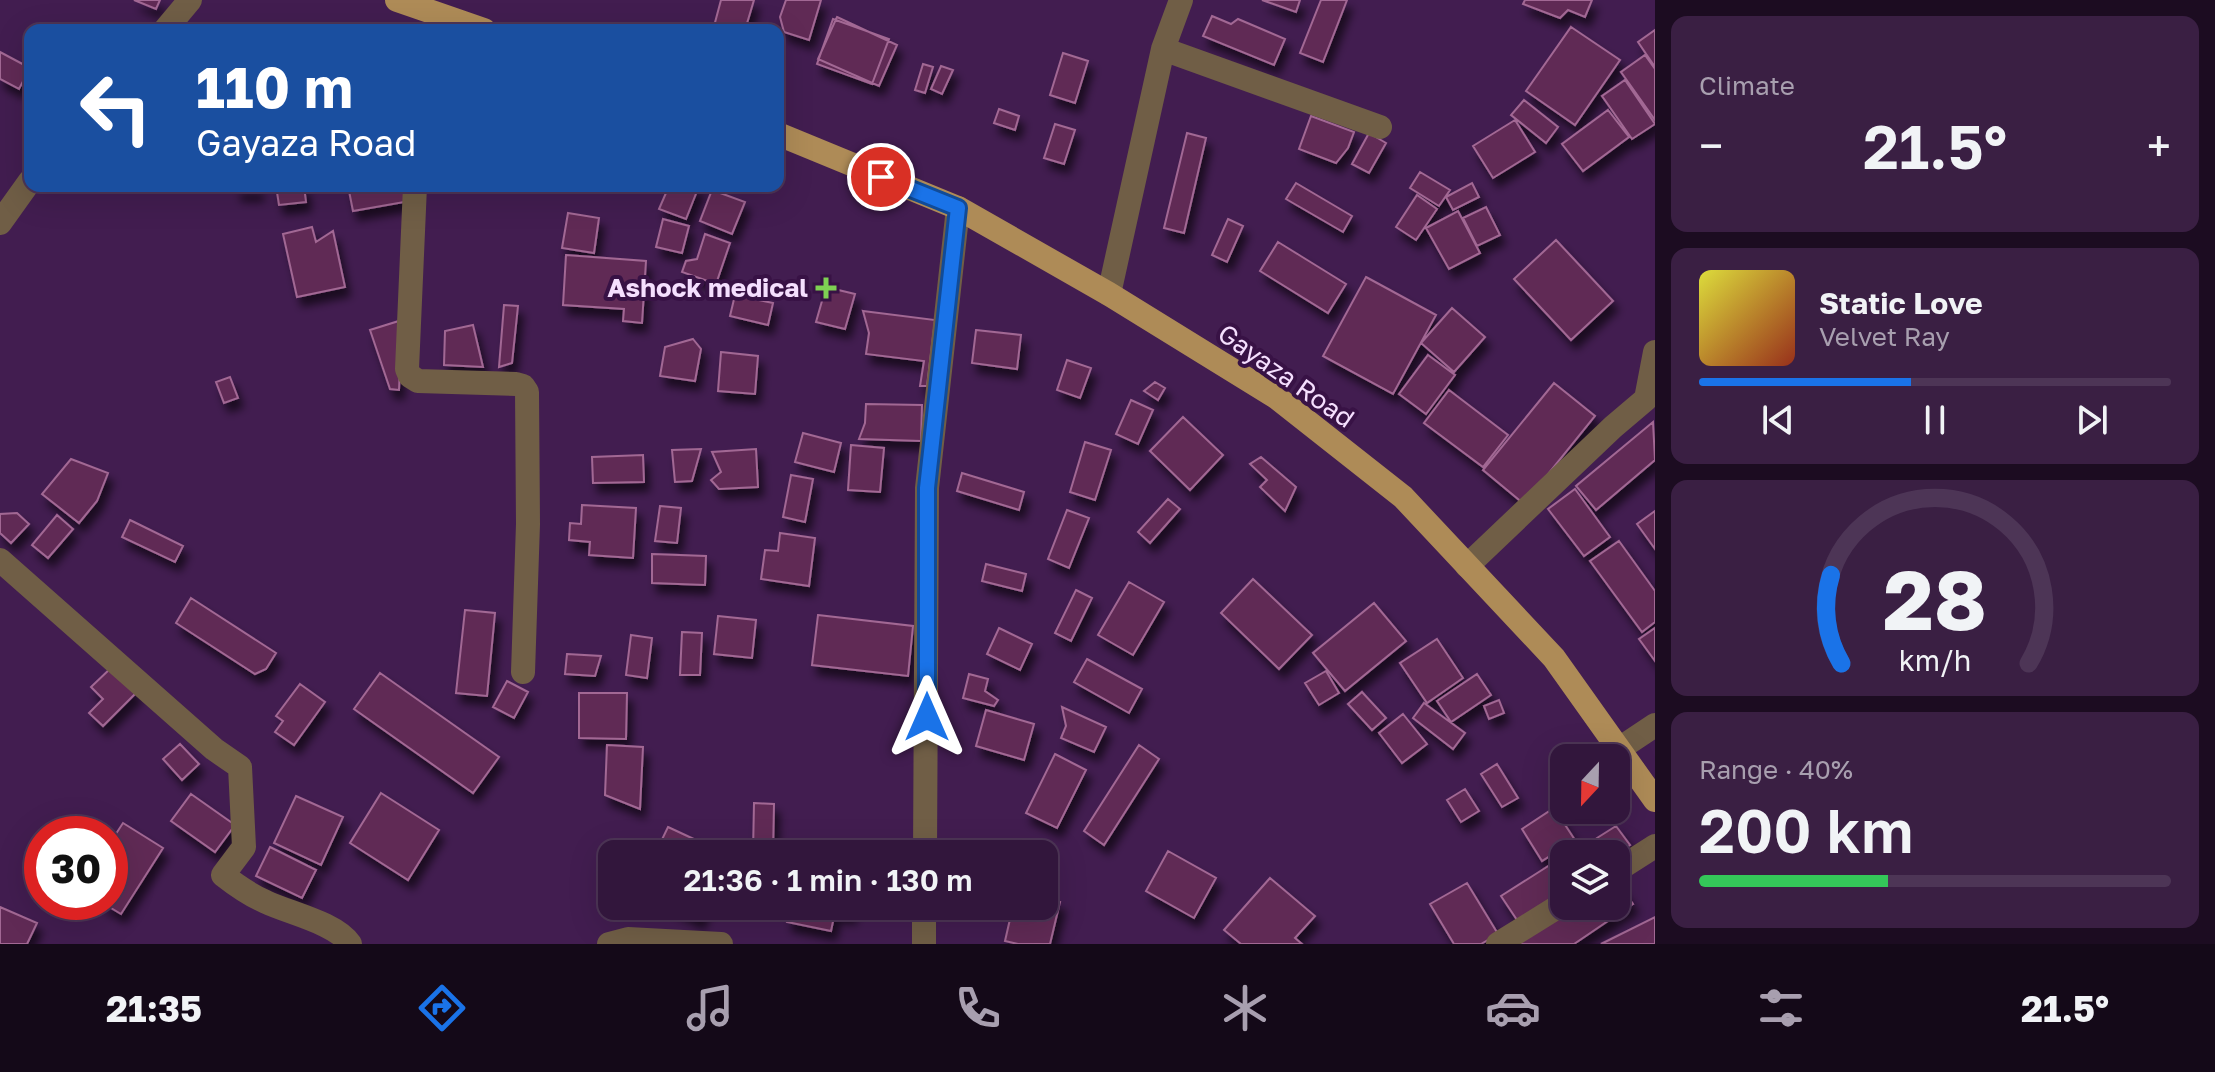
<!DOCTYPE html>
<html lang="en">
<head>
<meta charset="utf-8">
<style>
  :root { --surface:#32163c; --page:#3a1f43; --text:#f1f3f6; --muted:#a89faf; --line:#4d3556; --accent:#1a73e8 }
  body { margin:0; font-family:"Golos Text",sans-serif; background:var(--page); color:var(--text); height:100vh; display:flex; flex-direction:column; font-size:30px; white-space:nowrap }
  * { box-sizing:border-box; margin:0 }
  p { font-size:26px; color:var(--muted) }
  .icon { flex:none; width:44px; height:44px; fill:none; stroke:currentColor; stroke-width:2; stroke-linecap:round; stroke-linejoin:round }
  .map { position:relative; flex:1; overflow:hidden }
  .sheet { display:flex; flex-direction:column; gap:16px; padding:16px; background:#1c0c21; width:560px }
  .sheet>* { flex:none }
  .hud { position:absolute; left:24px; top:24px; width:760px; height:168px; border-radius:16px; box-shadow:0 8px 32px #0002,0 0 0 2px var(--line); background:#1a4fa0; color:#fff; overflow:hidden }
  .needle { width:52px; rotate:202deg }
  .buttons { position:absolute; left:1550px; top:744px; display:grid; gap:16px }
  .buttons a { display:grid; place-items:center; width:80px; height:80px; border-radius:16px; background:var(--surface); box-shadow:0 8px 32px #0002,0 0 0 2px var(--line); font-size:40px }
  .speed { position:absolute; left:24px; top:816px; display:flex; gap:16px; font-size:40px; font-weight:700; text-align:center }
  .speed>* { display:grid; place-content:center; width:104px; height:104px; border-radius:50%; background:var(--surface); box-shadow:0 8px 32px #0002,0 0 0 2px var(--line); line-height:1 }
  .speed .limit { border:12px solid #d22; background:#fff; color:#111 }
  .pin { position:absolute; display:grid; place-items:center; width:68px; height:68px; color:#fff; margin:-34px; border:4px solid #fff; border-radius:50%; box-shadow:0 2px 8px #0007 }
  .me { position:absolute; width:88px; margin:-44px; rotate:0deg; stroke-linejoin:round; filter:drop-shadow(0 0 6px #0008) }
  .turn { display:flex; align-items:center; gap:28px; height:168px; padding:0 40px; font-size:36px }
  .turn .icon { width:104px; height:104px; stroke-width:2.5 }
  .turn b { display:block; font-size:56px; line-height:68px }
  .big { font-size:60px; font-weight:600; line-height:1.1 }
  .sheet .tile { flex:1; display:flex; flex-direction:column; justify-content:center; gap:12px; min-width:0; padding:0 28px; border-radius:16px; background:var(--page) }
  .sheet .dial { align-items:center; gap:0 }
  .dial svg { height:208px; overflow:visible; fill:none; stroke:var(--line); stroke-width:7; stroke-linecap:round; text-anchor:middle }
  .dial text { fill:var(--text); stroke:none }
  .song { display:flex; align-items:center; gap:24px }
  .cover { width:96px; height:96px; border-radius:12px; background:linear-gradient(135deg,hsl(60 70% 55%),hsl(10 70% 35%)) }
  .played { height:8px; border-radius:4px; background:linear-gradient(90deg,var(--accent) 45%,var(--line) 45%) }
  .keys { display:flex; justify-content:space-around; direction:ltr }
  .heat { display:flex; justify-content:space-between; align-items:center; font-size:44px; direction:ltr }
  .charge { height:12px; border-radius:6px; background:linear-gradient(90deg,#34c759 40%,var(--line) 0) }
  .trip { position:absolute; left:598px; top:840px; width:460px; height:80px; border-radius:16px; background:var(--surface); box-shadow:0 8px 32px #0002,0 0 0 2px var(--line); font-weight:600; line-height:80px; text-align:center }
  .tabs { display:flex; height:128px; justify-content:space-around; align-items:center; background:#140918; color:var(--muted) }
  .tabs .icon { width:56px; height:56px }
  .tabs .selected { color:var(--accent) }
  .tabs b { font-size:36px; color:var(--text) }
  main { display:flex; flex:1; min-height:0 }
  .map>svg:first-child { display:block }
</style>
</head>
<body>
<main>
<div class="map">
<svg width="1655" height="944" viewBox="0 0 1655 944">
  <defs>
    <filter id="shadow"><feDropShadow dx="5" dy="9" stdDeviation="4" flood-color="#0009"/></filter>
  </defs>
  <rect width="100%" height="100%" fill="#421d50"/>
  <path fill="#602b55" stroke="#a26894" stroke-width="2" filter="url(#shadow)" d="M134,0H160L156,9Z
    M721,0H754L745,30H713Z
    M786,0H821L809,40L784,32L780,17Z
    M1262,0H1300L1296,12Z
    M1321,0H1347L1323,62L1300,53Z
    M1525,0H1592L1585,17L1568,10L1560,18L1523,4Z
    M1212,16L1231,24L1238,19L1285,39L1274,65L1203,36Z
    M837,17L897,45L879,86L818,59Z
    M833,19L889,39L872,84L817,64Z
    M1571,27L1620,60L1575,125L1526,91Z
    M1655,30V67L1638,42Z
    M0,52L30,68L19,89L0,79Z
    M1063,53L1088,61L1075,103L1050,95Z
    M1645,55L1655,69V120L1621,72Z
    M923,64L933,67L925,93L915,90Z
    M941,66L953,70L942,94L931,89Z
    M1625,80L1655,124L1632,139L1602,96Z
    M1524,100L1558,127L1546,143L1511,115Z
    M999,109L1019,116L1015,130L994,123Z
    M1608,110L1629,137L1583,171L1562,144Z
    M1311,116L1354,132L1348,148L1336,163L1299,149Z
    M1515,120L1535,152L1493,178L1473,146Z
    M1055,124L1075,130L1064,164L1044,158Z
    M1187,133L1206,138L1184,233L1164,228Z
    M1369,133L1386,143L1369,173L1352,164Z
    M1420,172L1450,190L1439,206L1410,188Z
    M1296,183L1352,216L1343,232L1286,199Z
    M1472,183L1479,197L1453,210L1446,197Z
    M236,186H258V192H237Z
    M276,186H304L306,202L279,205Z
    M348,186H408L410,201L353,211Z
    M669,186H699L686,219L659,209Z
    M712,190L745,202L732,234L700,221Z
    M1417,195L1437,209L1416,240L1396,227Z
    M1486,207L1500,235L1477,246L1463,218Z
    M1458,211L1480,253L1449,269L1426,228Z
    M568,213L599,218L594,253L562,248Z
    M663,219L689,226L682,253L656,247Z
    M1228,219L1243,226L1227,262L1212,255Z
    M312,227L316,242L333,231L345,287L297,297L283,234Z
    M705,234L730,243L716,284L682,272L686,261L697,259Z
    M1556,240L1613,301L1571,340L1514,279Z
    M1278,242L1346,284L1328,313L1260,271Z
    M566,255L646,261L642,323L623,321L624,309L563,305Z
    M1366,277L1436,315L1393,394L1323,356Z
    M826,287L855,294L845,329L816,322Z
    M735,295L773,303L768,325L730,316Z
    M504,305L518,306L512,363L499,367Z
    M1452,308L1485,337L1454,372L1421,343Z
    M863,311L935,320L927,386H920L924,361L866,354L869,333Z
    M402,320L399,390L390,389L370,330Z
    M473,325L483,367L444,365L445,331Z
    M976,330L1021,335L1017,369L972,363Z
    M693,339L701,349L695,381L660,376L665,347Z
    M721,352L758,356L755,394L718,391Z
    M1428,355L1455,375L1426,414L1399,394Z
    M1067,360L1091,368L1080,398L1057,390Z
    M230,377L238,398L224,403L216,382Z
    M1155,382L1165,388L1158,400L1144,391Z
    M1554,383L1595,416L1524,504L1483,470Z
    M1449,390L1508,435L1483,467L1424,423Z
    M1131,400L1153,410L1138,444L1116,434Z
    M866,404L922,405L921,441L859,439L865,423Z
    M1183,417L1223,455L1190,490L1150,451Z
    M1653,422L1655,460L1596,510L1576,486Z
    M803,433L841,443L834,472L795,462Z
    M1085,442L1111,450L1095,500L1070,492Z
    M851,445L884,448L880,492L848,490Z
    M701,449L692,481L675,482L672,450Z
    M756,449L758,487L719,489L711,480L721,472L712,452Z
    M643,455L644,482L593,483L592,457Z
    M1261,457L1296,487L1285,511L1260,487L1267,480L1250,464Z
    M71,459L108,473L97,501L79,523L42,494Z
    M962,473L1024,492L1019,510L957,491Z
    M791,475L813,479L805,522L783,517Z
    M1575,489L1610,537L1584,556L1548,509Z
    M1168,499L1180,509L1150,543L1138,532Z
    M582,505L636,508L633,558L589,555L590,542L569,540L570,523L581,524Z
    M660,506L681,508L677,543L655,541Z
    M1067,510L1089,518L1069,568L1048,559Z
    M1655,511V549L1637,524Z
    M17,513L29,524L11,543L0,533V514Z
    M57,515L73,529L48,558L32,545Z
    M130,520L183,546L175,562L122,537Z
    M780,533L815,538L809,586L761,579L765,550L778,551Z
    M1619,541L1655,591V622L1642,632L1590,561Z
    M652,554L706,556L705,585L652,583Z
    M986,564L1026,574L1022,591L982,581Z
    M1253,579L1312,635L1279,669L1221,613Z
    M1129,582L1164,602L1133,655L1098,635Z
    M1076,590L1092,598L1071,641L1055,633Z
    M191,598L276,653L266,669L255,674L176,623Z
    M1374,603L1406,641L1345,691L1313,653Z
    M465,610L495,613L487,696L456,693Z
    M818,615L913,626L908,676L812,665Z
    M718,616L756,620L752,658L714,654Z
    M999,628L1032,644L1020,670L987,654Z
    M1655,628V661L1639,639Z
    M682,632L702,633L700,675H680Z
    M631,635L652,638L647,678L626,675Z
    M1437,639L1463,678L1427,703L1400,663Z
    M567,654L601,656L595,676L565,674Z
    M1087,659L1142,689L1129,713L1074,682Z
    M112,667L137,692L103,726L89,713L103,699L91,687Z
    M1326,671L1339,693L1319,705L1305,683Z
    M380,673L499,757L473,793L354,709Z
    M969,674L988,679L985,691L998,700L994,706L963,698Z
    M1477,674L1491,695L1451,722L1437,701Z
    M507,681L528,692L514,718L493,707Z
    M300,684L325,702L294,745L275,732L283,721L276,716Z
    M1362,692L1386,718L1372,730L1348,704Z
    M579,693H627L626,739L579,738Z
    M1499,700L1504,713L1489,719L1484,706Z
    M1424,703L1465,733L1453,749L1413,718Z
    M1062,707L1106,727L1094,752L1061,738L1066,726Z
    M986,710L1034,724L1024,760L976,746Z
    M1403,714L1427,744L1402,763L1379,733Z
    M180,744L199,764L182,780L163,759Z
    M607,745L643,747L640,809L605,795Z
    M1139,745L1159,759L1104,845L1084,831Z
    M1055,754L1086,770L1057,828L1026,813Z
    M1497,764L1518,798L1502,807L1481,774Z
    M1465,789L1479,811L1461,822L1447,800Z
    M381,793L439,830L408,880L350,843Z
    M191,794L235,825L215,852L171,821Z
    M296,796L343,817L321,865L274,843Z
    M754,803L774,804L773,854L753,853Z
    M1554,808L1575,840L1542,861L1522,829Z
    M123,823L163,848L121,914L101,902H110V843Z
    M1616,826L1630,845L1616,854H1607L1597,838Z
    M668,827L726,854H655Z
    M1586,842L1593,854H1567Z
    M270,847L316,870L302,898L256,876Z
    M794,849L846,850V854H794Z
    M1168,851L1216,878L1194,918L1146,891Z
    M1564,856V899L1521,926L1501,896Z
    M1270,878L1315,916L1295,938L1302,944H1241L1224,930Z
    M1616,880L1633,904L1574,944H1513L1568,906H1616Z
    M1467,883L1498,934L1481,944H1454L1430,904Z
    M1044,899L1060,902L1050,944H1018L1005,941L1013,906H1044Z
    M671,906H705L699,920Z
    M790,906H852L850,915L835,912L831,931L787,922Z
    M0,907L37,923L27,944H0Z
    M1655,917V944H1601Z"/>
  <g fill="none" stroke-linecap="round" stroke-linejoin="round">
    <path stroke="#705e46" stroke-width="24" d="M165,30L190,0
      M1163,49L1380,127
      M415,186L407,369L410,376L418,381L516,384L523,386L527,392L528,524L523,672
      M0,223L30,181
      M1109,294L1163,49L1181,0
      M0,560L214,749L240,767L244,847L223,875C237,886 250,895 266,902C289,913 336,923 350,944
      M1467,566L1613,427L1646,399L1655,352
      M1619,749L1655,725
      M925,854L927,488L958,208
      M1616,871L1655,846
      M609,944L628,939L721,944
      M924,944V906
      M1498,944L1564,903"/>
    <path stroke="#ae8b57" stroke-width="24" d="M397,0L484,30
      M778,134L958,208L1109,294L1276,397L1403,497L1554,658L1655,800"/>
  </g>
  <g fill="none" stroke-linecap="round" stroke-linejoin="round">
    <g stroke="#114b97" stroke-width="20">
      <path id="route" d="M881,177L958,208L927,488V717"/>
    </g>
    <use href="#route" stroke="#1a73e8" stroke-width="14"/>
  </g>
  <path fill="#7ed053" stroke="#381245" stroke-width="3" d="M822 276h8v8h8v8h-8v8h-8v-8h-8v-8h8z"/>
  <g text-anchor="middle" stroke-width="8" stroke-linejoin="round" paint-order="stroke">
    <g font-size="26" font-weight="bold" fill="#f5dffe" stroke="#381245" text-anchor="end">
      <text x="808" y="297">Ashock medical</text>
    </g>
    <g font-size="26" fill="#f5dffe" stroke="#381245">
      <text transform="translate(1286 376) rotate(35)" y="9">Gayaza Road</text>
    </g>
  </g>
</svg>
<div class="buttons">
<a><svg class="needle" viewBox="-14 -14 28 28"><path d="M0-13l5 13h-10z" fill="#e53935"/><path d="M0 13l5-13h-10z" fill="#a89faf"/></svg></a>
<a><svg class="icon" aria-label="layers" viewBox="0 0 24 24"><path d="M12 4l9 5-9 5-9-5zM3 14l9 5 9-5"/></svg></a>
</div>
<div class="speed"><div class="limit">30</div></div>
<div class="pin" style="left:881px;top:177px;background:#d93025"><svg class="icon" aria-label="arrive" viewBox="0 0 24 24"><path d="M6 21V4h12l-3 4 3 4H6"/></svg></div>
<svg class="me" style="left:927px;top:717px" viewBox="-20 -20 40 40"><path d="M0-17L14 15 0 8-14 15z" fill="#1a73e8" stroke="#fff" stroke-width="4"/></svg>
<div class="trip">21:36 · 1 min · 130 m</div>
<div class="hud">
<div class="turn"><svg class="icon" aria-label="left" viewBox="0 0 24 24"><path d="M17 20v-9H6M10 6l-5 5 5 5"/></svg><div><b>110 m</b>Gayaza Road</div></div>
</div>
</div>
<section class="sheet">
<div class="tile"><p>Climate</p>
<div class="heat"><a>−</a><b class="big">21.5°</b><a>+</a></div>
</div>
<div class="tile">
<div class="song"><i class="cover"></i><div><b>Static Love</b><p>Velvet Ray</p></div></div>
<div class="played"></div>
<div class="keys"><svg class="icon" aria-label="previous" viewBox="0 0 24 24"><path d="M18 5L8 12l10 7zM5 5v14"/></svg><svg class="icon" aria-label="pause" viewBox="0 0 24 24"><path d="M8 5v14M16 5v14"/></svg><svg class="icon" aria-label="next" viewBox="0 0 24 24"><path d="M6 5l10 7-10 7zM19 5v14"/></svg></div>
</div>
<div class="tile dial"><svg viewBox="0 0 100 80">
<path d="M14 69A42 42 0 1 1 86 69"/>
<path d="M14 69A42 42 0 0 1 10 35" stroke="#1a73e8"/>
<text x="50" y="56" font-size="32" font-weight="700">28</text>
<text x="50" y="72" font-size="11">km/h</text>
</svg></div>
<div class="tile"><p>Range · 40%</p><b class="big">200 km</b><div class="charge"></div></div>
</section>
</main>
<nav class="tabs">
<b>21:35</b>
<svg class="icon selected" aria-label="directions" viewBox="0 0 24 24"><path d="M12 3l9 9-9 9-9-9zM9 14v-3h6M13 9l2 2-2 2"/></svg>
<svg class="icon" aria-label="music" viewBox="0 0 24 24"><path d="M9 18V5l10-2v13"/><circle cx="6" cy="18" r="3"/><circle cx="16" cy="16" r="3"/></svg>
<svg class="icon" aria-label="phone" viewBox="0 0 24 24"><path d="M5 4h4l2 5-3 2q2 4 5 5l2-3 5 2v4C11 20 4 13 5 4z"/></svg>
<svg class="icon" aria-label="climate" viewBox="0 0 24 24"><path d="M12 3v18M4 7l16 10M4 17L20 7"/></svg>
<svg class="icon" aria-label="car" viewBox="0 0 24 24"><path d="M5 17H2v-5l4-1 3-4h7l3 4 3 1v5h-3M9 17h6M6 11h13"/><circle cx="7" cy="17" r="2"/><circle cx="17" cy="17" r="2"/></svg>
<svg class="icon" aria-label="filters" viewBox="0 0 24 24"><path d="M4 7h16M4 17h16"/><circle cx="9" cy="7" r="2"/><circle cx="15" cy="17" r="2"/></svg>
<b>21.5°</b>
</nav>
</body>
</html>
